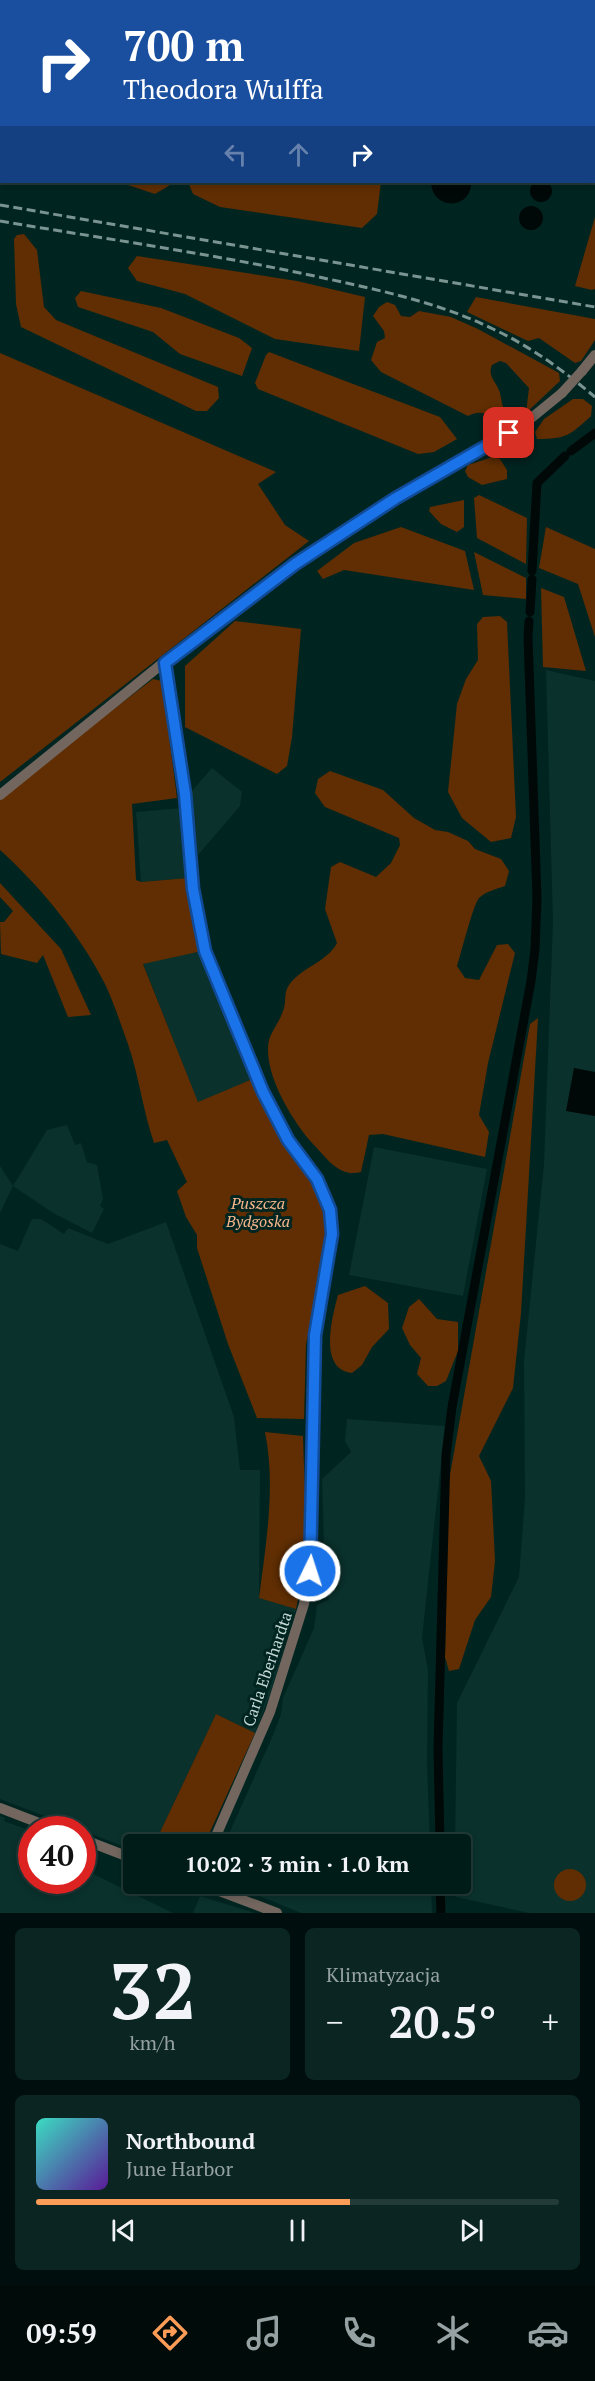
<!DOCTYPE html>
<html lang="pl">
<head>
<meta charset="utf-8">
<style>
  :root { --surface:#001c19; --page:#0a2522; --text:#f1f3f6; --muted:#95a1a2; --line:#223a38; --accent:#fd9c56 }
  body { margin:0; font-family:"PT Serif",serif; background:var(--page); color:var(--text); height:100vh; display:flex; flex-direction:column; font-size:22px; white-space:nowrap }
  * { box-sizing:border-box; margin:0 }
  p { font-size:20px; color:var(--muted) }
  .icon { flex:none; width:33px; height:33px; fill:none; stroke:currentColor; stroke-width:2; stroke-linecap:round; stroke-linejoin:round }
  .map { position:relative; height:1913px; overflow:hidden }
  .sheet { display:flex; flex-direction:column; gap:15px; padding:15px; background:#000f0e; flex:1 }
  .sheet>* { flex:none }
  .top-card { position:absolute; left:0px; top:0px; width:596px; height:183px; box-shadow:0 3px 9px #0003,0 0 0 2px var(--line); background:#1a4fa0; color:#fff; overflow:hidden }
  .speed { position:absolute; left:18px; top:1816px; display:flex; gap:12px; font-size:30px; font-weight:700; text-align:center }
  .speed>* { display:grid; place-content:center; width:78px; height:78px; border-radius:50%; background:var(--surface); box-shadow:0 3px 9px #0003,0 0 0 2px var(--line); line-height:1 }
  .speed .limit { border:9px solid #d22; background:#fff; color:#111 }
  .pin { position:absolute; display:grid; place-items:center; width:51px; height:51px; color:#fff; margin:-26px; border-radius:12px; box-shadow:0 3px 9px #0006 }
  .me { position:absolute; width:66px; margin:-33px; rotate:4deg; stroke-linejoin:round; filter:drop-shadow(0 0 4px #0008) }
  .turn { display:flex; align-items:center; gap:21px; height:126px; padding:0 24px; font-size:27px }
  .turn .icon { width:78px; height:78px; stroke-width:2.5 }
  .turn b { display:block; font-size:42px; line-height:51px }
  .lanes { display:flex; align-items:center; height:57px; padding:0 24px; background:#0003; justify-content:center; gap:30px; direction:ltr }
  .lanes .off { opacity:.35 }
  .big { font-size:45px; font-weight:600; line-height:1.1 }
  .sheet .tile { flex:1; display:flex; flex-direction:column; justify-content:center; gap:9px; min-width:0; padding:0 21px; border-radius:9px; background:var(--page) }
  .sheet .dial { align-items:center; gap:0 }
  .dial b { font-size:78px; line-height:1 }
  .song { display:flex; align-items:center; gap:18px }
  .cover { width:72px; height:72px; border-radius:9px; background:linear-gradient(135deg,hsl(170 70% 55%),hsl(270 70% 35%)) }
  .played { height:6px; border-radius:3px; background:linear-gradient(90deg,var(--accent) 60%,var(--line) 60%) }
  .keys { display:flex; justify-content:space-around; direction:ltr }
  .heat { display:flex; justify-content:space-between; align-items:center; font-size:33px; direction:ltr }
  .sheet .tiles { flex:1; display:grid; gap:15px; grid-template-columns:1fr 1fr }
  .tile:last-child { grid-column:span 2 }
  .trip { position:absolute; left:123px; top:1834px; width:348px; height:60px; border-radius:6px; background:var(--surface); box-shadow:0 3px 9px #0003,0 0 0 2px var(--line); font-weight:600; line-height:60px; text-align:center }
  .tabs { display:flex; height:96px; justify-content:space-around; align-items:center; background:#000b0a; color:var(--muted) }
  .tabs .icon { width:42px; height:42px }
  .tabs .current { color:var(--accent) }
  .tabs b { font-size:27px; color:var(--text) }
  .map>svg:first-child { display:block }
</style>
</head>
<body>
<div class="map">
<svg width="595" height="1913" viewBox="0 0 595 1913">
  <rect width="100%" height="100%" fill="#002521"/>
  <path fill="#0a312c" d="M546,670L595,681V1913H529L456,1897V1884H460V1845H455L457,1703L519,1577L525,1498L524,1361L544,1164L553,921Z
    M212,768L242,792L240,806L198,855L191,792Z
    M182,808L188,878L141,882L136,812Z
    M202,951L255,1078L198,1103L143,963Z
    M67,1125L75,1145L81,1143L87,1162L97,1165L103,1199L100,1206L104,1209L92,1233L53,1213L13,1186L0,1213V1166L13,1186L47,1130Z
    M374,1147L487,1169L463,1296L349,1275Z
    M32,1219H41L64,1234L68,1228L108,1244L166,1222L234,1417L240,1470H260L259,1597L296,1609L270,1694L255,1733L216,1714L154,1845H134L133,1850L0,1799V1244L18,1251Z
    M347,1419L445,1426L422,1638L428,1670L427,1763L430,1845H224L273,1735L281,1714L283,1698L314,1628L317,1605L328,1600L331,1585L325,1580L322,1479L351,1452L345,1441Z
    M0,1816L5,1818L4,1821L26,1829L22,1839L31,1844L32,1881H82L83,1869L173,1913H0Z
    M230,1884H431L432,1913H301Z
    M200,1896L255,1913H193Z"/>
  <path fill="#602e02" d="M119,182H175L155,194Z
    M188,182H381L377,214L362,228L220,207L193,194Z
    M595,217V289L592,290L575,286Z
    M24,234L37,250L44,307L56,320L218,387L219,398L207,411H196L21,327L16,304L14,239L17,235Z
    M137,256L297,281L365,297L359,351L275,339L185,294L137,281L128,268Z
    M81,291L161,308L239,338L252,348L242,376L180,354L153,332L78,307L75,298Z
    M476,297L595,319V340L581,361L575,363L539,338L528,341L467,312Z
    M387,302L395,305L401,316L410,317L419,311L451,317L478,329L559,373L560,381L526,413L529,388L506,363L500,361L492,365C487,377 497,382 500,393C502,403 502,407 508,416L507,422L503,424C490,416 483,408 468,416L381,372L371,360L377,342L385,338L384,331L373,316L379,307Z
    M269,352L440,417L457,439L434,452L418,454L258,389L255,383L266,355Z
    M0,353L276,472L258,484L285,525L309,541L0,782Z
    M573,399H583L592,406L591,416C570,435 567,439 537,439L535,432L544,419Z
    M493,457L500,459L507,470V479L482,485L468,477L465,471L468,465Z
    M479,495L527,518L526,564L477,538L474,498Z
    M464,500V527L457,532L441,524L429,511L430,507Z
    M401,527L465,551L474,590L344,570L323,579L317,571L354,543Z
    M546,527L595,549V637L578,584L539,568Z
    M474,552L526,578V599L483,595Z
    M541,588L564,597L586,671L543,667Z
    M500,616L507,622L516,817L511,838L491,842L462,818L448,792L457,704L466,679L478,660L477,624L483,617Z
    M235,621L301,629L292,737L287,766L277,774L185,727V666Z
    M153,679L162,681L177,798L132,804L136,880L141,882L188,878L202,951L143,964L198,1102L255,1078L279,1137L320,1186L328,1230L306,1345L304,1419L257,1418L228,1344L197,1248V1235L186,1217L177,1191L187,1182L167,1140L154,1143C143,1111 139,1076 128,1044C121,1025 114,1003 105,984C80,935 41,887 0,850V796Z
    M330,771L383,790L414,818L435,830L448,832L468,841L475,849L501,859L509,871L505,886C496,889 485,892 479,898C473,905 461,954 457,966L465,978L479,980L497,945L508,944L515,953L488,1063L479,1115L489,1132L485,1157L383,1134L369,1135L361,1172C339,1178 327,1158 313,1144C293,1122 262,1072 269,1040C272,1030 280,1021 283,1011C287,1002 283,994 289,985C302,967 327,962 337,943L325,909L331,867L340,862L376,877L391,863L400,845L399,838L325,807L315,793L318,779Z
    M0,883L61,949L91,1015L68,1017L43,955L37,963L1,954L0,922H4L13,911L0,897Z
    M538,1018L521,1313L513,1388L479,1456L491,1481L495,1561L491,1597L475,1620L459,1669L449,1671L445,1657L448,1486L530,1024Z
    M365,1286L388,1303L389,1329L372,1347L362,1365L352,1373C318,1369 332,1318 338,1295Z
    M419,1299L437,1319L458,1322V1351L446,1381L437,1386H428L417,1374L421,1358L410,1345L402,1328L409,1307Z
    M265,1432L303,1436L307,1557L296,1609L259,1598C266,1543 276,1486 265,1432Z
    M216,1714L255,1733L204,1845H154Z
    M554 1885a16 16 0 1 1 32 0a16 16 0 1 1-32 0Z"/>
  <path fill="#010908" d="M530 191a11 11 0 1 1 22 0a11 11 0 1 1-22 0Z
    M431,182H471C472,210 432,211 431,182Z
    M519 218a12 12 0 1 1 24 0a12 12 0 1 1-24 0Z
    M574,1068L595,1072V1116L566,1111Z"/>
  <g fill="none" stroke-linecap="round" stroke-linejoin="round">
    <path stroke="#010908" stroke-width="9" d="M571,451L595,433
      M532,571L537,483L565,456
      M530,612L532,579
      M440,1845L438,1748L446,1455L452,1407L531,981L535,949L537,898L528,637L529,621
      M440,1884L441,1913"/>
    <path stroke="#72665e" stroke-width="10" d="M582,371L595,355
      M165,663L185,794L193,889L205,951L263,1092L288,1140L317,1179L330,1210L332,1234L315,1335L312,1554L304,1604L270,1712L212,1845
      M0,795L189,642L295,564L396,498L524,424L562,393
      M0,1808L57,1830
      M82,1839L134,1859
      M201,1884L277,1913"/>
    <path stroke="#7a9491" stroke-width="3" stroke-dasharray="9 4.5" stroke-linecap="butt" d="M330,0L333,2
      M347,0L350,2
      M364,0L368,2
      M381,0L385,2
      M594,90L595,91
      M594,112H595
      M0,205L595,307
      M0,221C106,239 213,254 319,277C378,290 438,302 493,329C530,346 564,371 595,397"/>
    <path stroke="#72665e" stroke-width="10" d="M562,393L582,371"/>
  </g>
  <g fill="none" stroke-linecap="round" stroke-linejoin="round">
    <g stroke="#114b97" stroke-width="15">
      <path id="route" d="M310,1571L315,1335L332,1234L330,1210L317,1179L288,1140L263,1092L205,951L193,889L185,794L165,663L295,564L396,498L509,433"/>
    </g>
    <use href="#route" stroke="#1a73e8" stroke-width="10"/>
  </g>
  <g text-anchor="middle" stroke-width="6" stroke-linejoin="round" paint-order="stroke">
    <g font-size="16" font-style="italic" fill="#f6b58a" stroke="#002521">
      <text x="258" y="1209">Puszcza<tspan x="258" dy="18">Bydgoska</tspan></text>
    </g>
    <g font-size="16" fill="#c3d7d4" stroke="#002521">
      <text transform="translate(267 1669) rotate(-71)" y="6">Carla Eberhardta</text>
    </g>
  </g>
</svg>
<div class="speed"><div class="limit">40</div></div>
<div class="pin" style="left:509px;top:433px;background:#d93025"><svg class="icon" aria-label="arrive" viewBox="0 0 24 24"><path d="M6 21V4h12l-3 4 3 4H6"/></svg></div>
<svg class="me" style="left:310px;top:1571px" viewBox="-20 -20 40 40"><circle r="17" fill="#1a73e8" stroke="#fff" stroke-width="3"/><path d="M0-11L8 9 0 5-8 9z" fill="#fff"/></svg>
<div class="trip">10:02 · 3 min · 1.0 km</div>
<div class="top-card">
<div class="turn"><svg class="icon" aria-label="right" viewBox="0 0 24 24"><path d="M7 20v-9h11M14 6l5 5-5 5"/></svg><div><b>700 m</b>Theodora Wulffa</div></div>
<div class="lanes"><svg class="icon off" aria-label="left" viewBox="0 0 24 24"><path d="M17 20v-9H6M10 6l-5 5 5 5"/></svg><svg class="icon off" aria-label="ahead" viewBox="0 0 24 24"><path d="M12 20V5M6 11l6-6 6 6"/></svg><svg class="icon" aria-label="right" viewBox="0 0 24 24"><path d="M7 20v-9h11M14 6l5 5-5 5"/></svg></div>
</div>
</div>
<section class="sheet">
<div class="tiles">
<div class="tile dial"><b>32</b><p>km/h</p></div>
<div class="tile"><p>Klimatyzacja</p>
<div class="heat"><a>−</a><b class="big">20.5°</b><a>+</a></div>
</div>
<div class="tile">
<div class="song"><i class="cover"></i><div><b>Northbound</b><p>June Harbor</p></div></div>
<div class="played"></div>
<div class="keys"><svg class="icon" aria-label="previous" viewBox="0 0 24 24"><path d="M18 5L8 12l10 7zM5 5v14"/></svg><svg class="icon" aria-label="pause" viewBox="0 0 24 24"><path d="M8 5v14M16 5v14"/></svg><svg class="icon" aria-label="next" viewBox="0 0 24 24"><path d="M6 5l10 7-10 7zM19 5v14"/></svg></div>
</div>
</div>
</section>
<nav class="tabs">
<b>09:59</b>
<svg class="icon current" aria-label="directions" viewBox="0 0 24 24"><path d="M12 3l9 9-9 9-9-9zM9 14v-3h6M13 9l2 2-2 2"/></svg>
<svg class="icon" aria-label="music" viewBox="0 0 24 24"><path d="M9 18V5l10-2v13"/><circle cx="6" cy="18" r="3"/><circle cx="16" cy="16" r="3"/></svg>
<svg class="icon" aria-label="phone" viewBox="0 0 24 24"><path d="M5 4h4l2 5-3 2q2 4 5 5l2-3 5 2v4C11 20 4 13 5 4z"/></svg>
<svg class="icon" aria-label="climate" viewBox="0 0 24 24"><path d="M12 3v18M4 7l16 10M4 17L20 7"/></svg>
<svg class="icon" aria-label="car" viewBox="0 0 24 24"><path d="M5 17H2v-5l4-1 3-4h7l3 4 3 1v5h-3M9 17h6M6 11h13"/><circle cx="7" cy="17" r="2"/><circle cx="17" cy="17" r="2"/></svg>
</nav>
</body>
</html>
